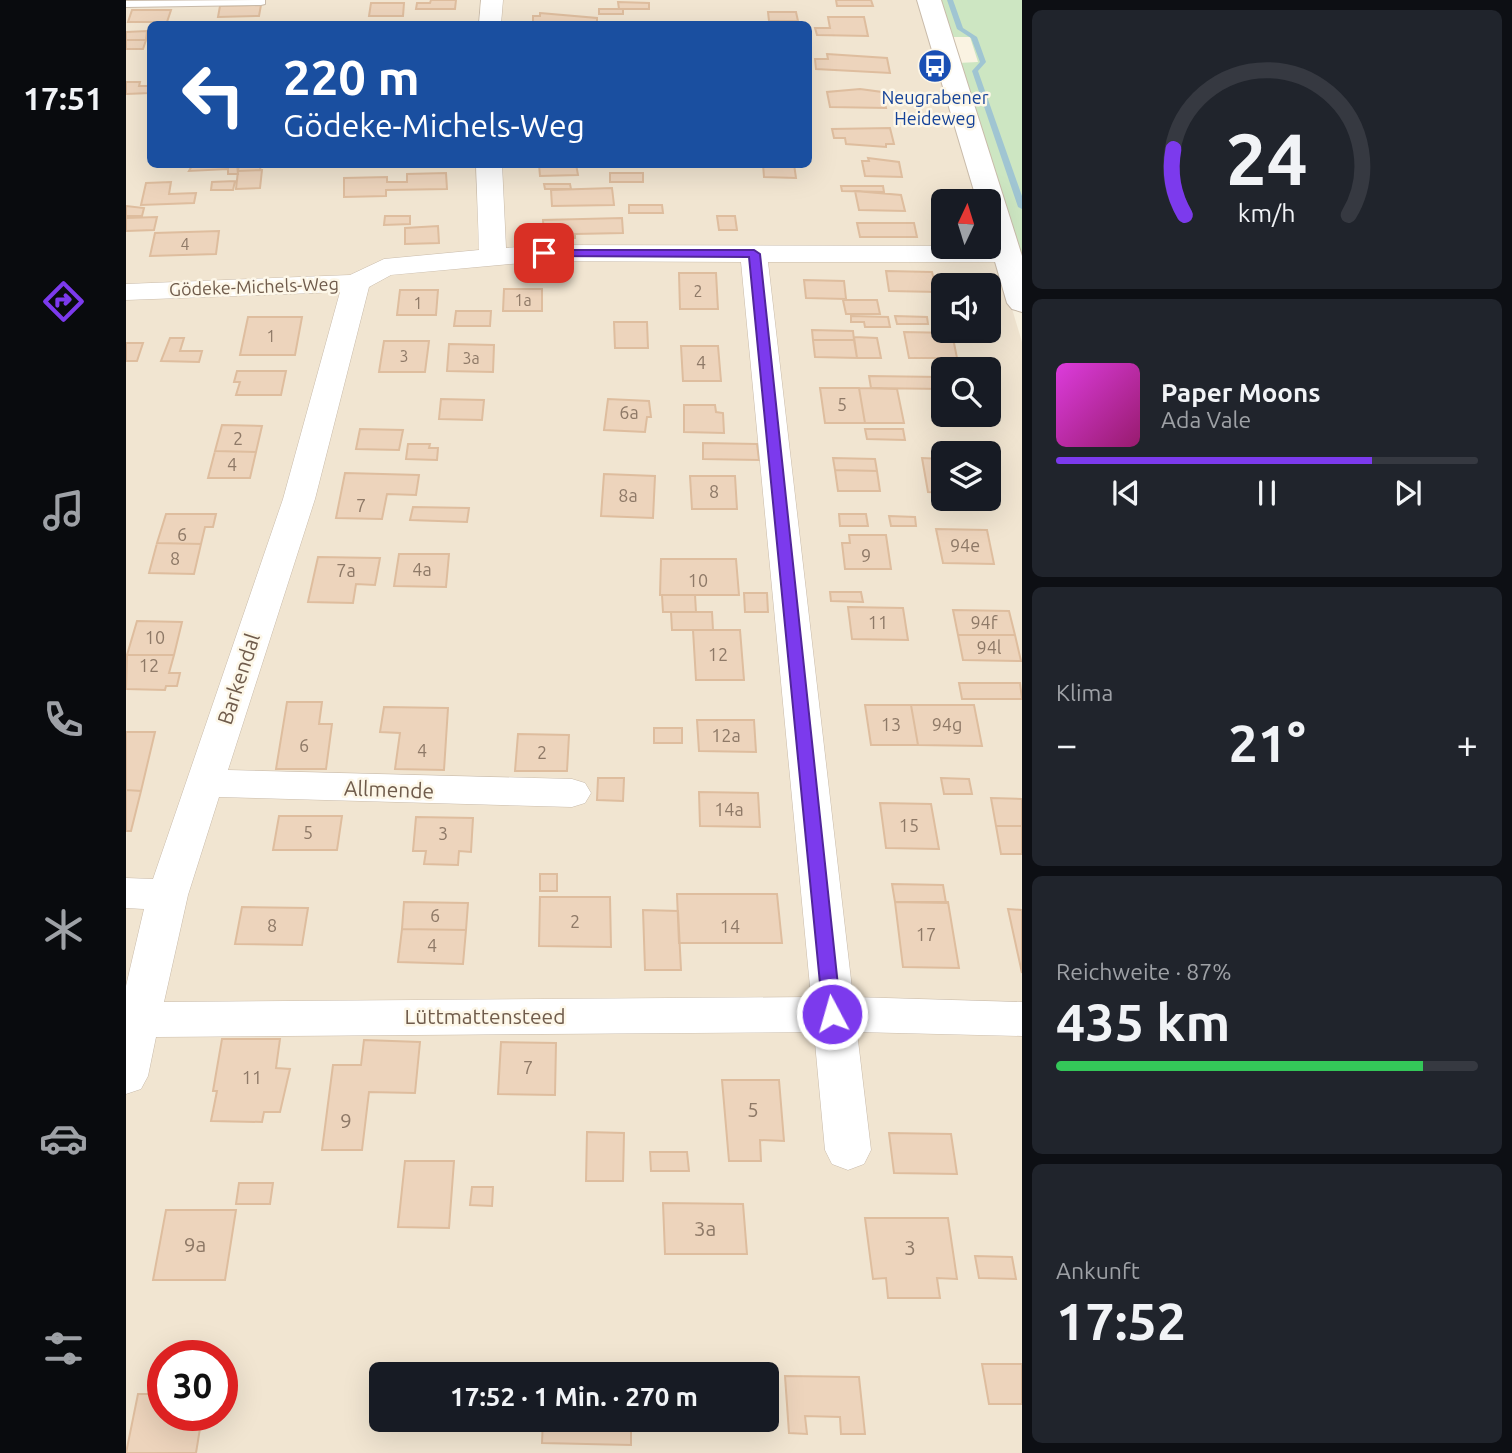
<!DOCTYPE html>
<html lang="de">
<head>
<meta charset="utf-8">
<style>
  :root { --surface:#171b24; --page:#20242c; --text:#f1f3f6; --muted:#9ea1a6; --line:#363941; --accent:#7c3aed }
  body { margin:0; font-family:Ubuntu,sans-serif; background:var(--page); color:var(--text); height:100vh; display:flex; flex-direction:column; font-size:26px; white-space:nowrap }
  * { box-sizing:border-box; margin:0 }
  p { font-size:23px; color:var(--muted) }
  .icon { flex:none; width:38px; height:38px; fill:none; stroke:currentColor; stroke-width:2; stroke-linecap:round; stroke-linejoin:round }
  .map { position:relative; flex:1; overflow:hidden }
  .panel { display:flex; flex-direction:column; gap:10px; padding:10px; background:#0d0f14; width:490px }
  .panel>* { flex:none }
  .top-card { position:absolute; left:21px; top:21px; width:665px; height:147px; border-radius:10px; box-shadow:0 7px 28px #0002; background:#1a4fa0; color:#fff; overflow:hidden }
  .needle { width:46px; rotate:4deg }
  .tools { position:absolute; left:805px; top:189px; display:grid; gap:14px }
  .tools a { display:grid; place-items:center; width:70px; height:70px; border-radius:10px; background:var(--surface); box-shadow:0 7px 28px #0002; font-size:35px }
  .speed { position:absolute; left:21px; top:1340px; display:flex; gap:14px; font-size:35px; font-weight:700; text-align:center }
  .speed>* { display:grid; place-content:center; width:91px; height:91px; border-radius:50%; background:var(--surface); box-shadow:0 7px 28px #0002; line-height:1 }
  .speed .limit { border:10px solid #d22; background:#fff; color:#111 }
  .pin { position:absolute; display:grid; place-items:center; width:60px; height:60px; color:#fff; margin:-30px; border-radius:14px; box-shadow:0 4px 10px #0006 }
  .me { position:absolute; width:77px; margin:-38px; rotate:354deg; stroke-linejoin:round; filter:drop-shadow(0 0 5px #0008) }
  .turn { display:flex; align-items:center; gap:24px; height:147px; padding:0 21px; font-size:32px }
  .turn .icon { width:91px; height:91px; stroke-width:2.5 }
  .turn b { display:block; font-size:49px; line-height:60px }
  .big { font-size:52px; font-weight:700; line-height:1.1 }
  .panel .card { flex:1; display:flex; flex-direction:column; justify-content:center; gap:10px; min-width:0; padding:0 24px; border-radius:10px; background:var(--page) }
  .panel .dial { align-items:center; gap:0 }
  .dial svg { height:182px; overflow:visible; fill:none; stroke:var(--line); stroke-width:7; stroke-linecap:round; text-anchor:middle }
  .dial text { fill:var(--text); stroke:none }
  .song { display:flex; align-items:center; gap:21px }
  .cover { width:84px; height:84px; border-radius:10px; background:linear-gradient(135deg,hsl(300 70% 55%),hsl(320 70% 35%)) }
  .played { height:7px; border-radius:4px; background:linear-gradient(90deg,var(--accent) 75%,var(--line) 75%) }
  .keys { display:flex; justify-content:space-around; direction:ltr }
  .heat { display:flex; justify-content:space-between; align-items:center; font-size:38px; direction:ltr }
  .charge { height:10px; border-radius:5px; background:linear-gradient(90deg,#34c759 87%,var(--line) 0) }
  .trip { position:absolute; left:243px; top:1362px; width:410px; height:70px; border-radius:10px; background:var(--surface); box-shadow:0 7px 28px #0002; font-weight:700; line-height:70px; text-align:center }
  main { display:flex; flex:1; min-height:0 }
  .dock { display:flex; flex-direction:column; width:126px; justify-content:space-around; align-items:center; background:#090b0e; color:var(--muted) }
  .dock .icon { width:49px; height:49px }
  .dock .on { color:var(--accent) }
  .dock b { font-size:32px; color:var(--text) }
  .map>svg:first-child { display:block }
</style>
</head>
<body>
<main>
<nav class="dock">
<b>17:51</b>
<svg class="icon on" aria-label="directions" viewBox="0 0 24 24"><path d="M12 3l9 9-9 9-9-9zM9 14v-3h6M13 9l2 2-2 2"/></svg>
<svg class="icon" aria-label="music" viewBox="0 0 24 24"><path d="M9 18V5l10-2v13"/><circle cx="6" cy="18" r="3"/><circle cx="16" cy="16" r="3"/></svg>
<svg class="icon" aria-label="phone" viewBox="0 0 24 24"><path d="M5 4h4l2 5-3 2q2 4 5 5l2-3 5 2v4C11 20 4 13 5 4z"/></svg>
<svg class="icon" aria-label="climate" viewBox="0 0 24 24"><path d="M12 3v18M4 7l16 10M4 17L20 7"/></svg>
<svg class="icon" aria-label="car" viewBox="0 0 24 24"><path d="M5 17H2v-5l4-1 3-4h7l3 4 3 1v5h-3M9 17h6M6 11h13"/><circle cx="7" cy="17" r="2"/><circle cx="17" cy="17" r="2"/></svg>
<svg class="icon" aria-label="filters" viewBox="0 0 24 24"><path d="M4 7h16M4 17h16"/><circle cx="9" cy="7" r="2"/><circle cx="15" cy="17" r="2"/></svg>
</nav>
<div class="map">
<svg width="896" height="1453" viewBox="0 0 896 1453">
  <rect width="100%" height="100%" fill="#faf3e2"/>
  <path fill="#f1e5d1" fill-rule="evenodd" d="M0,0H793L854,201H817V247H863V232L896,342V1453H0ZM24,24H682V164H24ZM817,285H863V331H817ZM817,369H863V415H817ZM817,453H863V499H817ZM37,1356H96V1416H37ZM256,1374H640V1419H256Z"/>
  <path fill="#cde6c2" d="M813,0H896V262L832,63L852,62L844,37H824Z"/>
  <g fill="none" stroke-linecap="round" stroke-linejoin="round">
    <path fill="#a0c5d2" fill-rule="evenodd" d="M821,0H827L837,28L851,37L860,62L852,71L896,196V209L892,207L846,71L854,62L845,38L831,29Z"/>
  </g>
  <path fill="#edd4bc" stroke="#debd9e" stroke-width="2" d="M305,0H330L329,9H290L291,3H304Z
    M710,0H745L747,6H711Z
    M492,2L523,3V9H493Z
    M245,3H278L277,16H243Z
    M135,5L133,16L92,17L94,6Z
    M473,9H497V14H473Z
    M6,10H45L41,22H2Z
    M642,12H670L672,21H643Z
    M414,13L471,18V24H407V16H414Z
    M702,17H738L742,36L691,35L689,28H704Z
    M21,31L20,40H0V32Z
    M0,40H20L17,49H0Z
    M701,54L761,58L764,73L690,69L689,59H702Z
    M0,82H14L13,86H24V93L0,94Z
    M734,89L756,92L760,108L704,107L701,92Z
    M764,128L768,144H760V147L720,144L719,138H708L706,129Z
    M742,158L773,162L776,177L739,176L736,161H743Z
    M67,164H111L112,174H102V169L63,171Z
    M113,164H135L134,170L112,171Z
    M413,164H450L452,175L414,176Z
    M637,164H668L670,178L638,177Z
    M136,170L134,188L110,189L112,171Z
    M320,173L321,189L260,190V196L218,197V178L261,177V182H281V174Z
    M484,173H517V182H484Z
    M109,181L107,190H85L86,182Z
    M45,182L43,194L70,193L68,203L15,205L20,183Z
    M418,184H444L445,189H419Z
    M715,186H757L758,192L716,191Z
    M486,188L488,205L426,206L425,190Z
    M729,191L775,195L779,211L733,210Z
    M503,205H536L537,213H503Z
    M0,206L18,208L16,216H0Z
    M259,216H284V224L258,225Z
    M591,216H609L611,230H593Z
    M31,217L28,230L0,231V218Z
    M496,218L497,233L449,234V238H430V235H418L417,220Z
    M731,223H788L791,237H734Z
    M312,226L313,243L279,244V228Z
    M93,231L90,254L24,256L29,233Z
    M760,271L806,272L811,292L763,291Z
    M553,273H590L592,309H554Z
    M678,280L718,281L720,299L680,298Z
    M378,289H416V311H377Z
    M274,290H312L310,315H271Z
    M717,300H751L754,314H720Z
    M330,311H365L364,326H328Z
    M725,316L762,317L764,327H739L738,322H725Z
    M769,316L801,317L802,324H771Z
    M122,317H176L169,355H114Z
    M488,322H521L522,348H489Z
    M686,330L727,331L728,340H687Z
    M778,332L826,333L831,358H783Z
    M728,337L751,338L755,358H731Z
    M44,338H58L54,351H76L73,362L35,361Z
    M687,340H728L731,358L689,357Z
    M258,341H303L299,372H253Z
    M0,343H17L11,361H0Z
    M323,344L368,345L367,372L321,371Z
    M555,346H592L595,381H557Z
    M111,371H160L155,395H110L114,382H108Z
    M743,376L813,377L816,389L745,388Z
    M694,388H733L739,423H699Z
    M733,388L771,389L778,423H739Z
    M315,399L358,400L356,420L313,419Z
    M482,399L523,401L525,417H521L519,432L478,430Z
    M558,405H589L590,412L597,413L598,433L558,432Z
    M96,425L136,426L130,452L89,451Z
    M234,429L277,430L273,450L230,449Z
    M739,429H777L779,440L741,439Z
    M577,443L631,444L633,460L577,459Z
    M282,444H304L303,448H312L311,460L280,459Z
    M89,451L130,452L124,478H82Z
    M707,458L749,459L751,471L709,470Z
    M796,458L817,459V493L802,492Z
    M709,470L751,471L754,491H712Z
    M219,473L293,475L290,495L261,494L256,519L210,518Z
    M478,474L529,476L527,518L475,516Z
    M564,476H609L611,509H566Z
    M287,507L343,508L341,522L284,520Z
    M40,514H90L87,527H79L75,544L31,543Z
    M713,514H740L742,526H714Z
    M763,516L789,517L790,526H765Z
    M810,529L861,530L868,564L817,563Z
    M723,535H760L765,569H719L716,543H724Z
    M31,543L75,544L68,574L23,573Z
    M273,554H323L320,587L268,586Z
    M192,557L254,558L249,585L230,584L227,603L182,602Z
    M535,559H610L613,595H534Z
    M704,592H735L737,602L705,601Z
    M618,593H641L642,612H619Z
    M536,595H569L570,612H537Z
    M722,607L777,608L782,640L726,639Z
    M827,610L883,611L889,635H832Z
    M545,612H586L587,630H546Z
    M11,621L56,622L48,655H1Z
    M567,630H614L618,680H570Z
    M832,635H889L895,661L837,660Z
    M1,655H48L43,673H54L51,686H40L39,690L0,689Z
    M833,683H894L896,699H836Z
    M161,702H196L193,724H206L200,769H150Z
    M739,705H785L792,745H745Z
    M785,705H848L856,746L792,745Z
    M258,707L322,708L318,770L269,769L274,733L254,732Z
    M571,720H628L630,752L573,751Z
    M528,728H556V743H528Z
    M0,732H29L15,791L0,790Z
    M392,734L443,735L441,771H389Z
    M472,778H498L497,801L471,800Z
    M815,778L843,779L846,794H818Z
    M0,790L15,791L5,831H0Z
    M573,792L632,793L634,827L574,826Z
    M865,798L896,799V826H870Z
    M754,803L805,804L813,849L760,848Z
    M153,816H216L211,850H147Z
    M290,817L347,818L345,852L333,851L332,865L298,864L300,851H287Z
    M870,826H896V854H875Z
    M414,874H431V891H414Z
    M766,884L817,885L820,903L769,902Z
    M551,894H651L656,943H553Z
    M414,897H484L485,947L413,946Z
    M278,902L342,903L340,930L276,929Z
    M769,902H822L833,968L777,967Z
    M116,907L182,908L176,945L109,944Z
    M882,909L896,910V973Z
    M517,910L552,911L555,970H519Z
    M276,929L340,930L337,964L272,962Z
    M96,1039H154L150,1068L164,1069L154,1112H138L136,1122L85,1121L91,1091H87Z
    M238,1040L294,1042L289,1093L243,1092L236,1150H196L207,1065H235Z
    M375,1042L430,1043L429,1095L372,1094Z
    M596,1080H653L658,1141L634,1140L635,1161H603Z
    M461,1132L498,1133L497,1181H460Z
    M763,1133L825,1134L831,1174L768,1173Z
    M524,1152H561L563,1171H525Z
    M279,1161H328L323,1228L272,1227Z
    M113,1183H147L144,1204H110Z
    M346,1187H367L366,1206L344,1205Z
    M537,1203L617,1204L621,1254H539Z
    M40,1210H110L99,1280H27Z
    M739,1218H822L831,1279L811,1278L814,1298H762L760,1278L747,1279Z
    M849,1256L886,1257L890,1279L853,1278Z
    M856,1364H896V1404H863Z
    M419,1366L506,1368V1374H418Z
    M559,1366L581,1367V1374H559Z
    M659,1376L733,1377L739,1434H715L714,1417L679,1416L681,1434L663,1433Z
    M12,1394H37V1416H76L70,1453H0Z
    M417,1419H505V1445L416,1443Z"/>
  <g fill="none" stroke-linecap="round" stroke-linejoin="round">
    <g stroke="#c9bbaa" stroke-width="2">
      <path id="service" d="M139,0V4L135,5L0,7V1Z"/>
    </g>
    <g stroke="#c9bbaa" stroke-width="1">
      <path id="minor" d="M355,0H377L375,24H353Z
        M350,164H376L380,248L418,245L880,246L890,248L894,254L890,260L880,262H642L727,997L896,1002V1036L731,1032L745,1150L738,1164L722,1170L706,1164L699,1150L688,1032L30,1037L22,1076L15,1089L0,1094V986L18,909L0,908V878L27,879L157,499L214,292L0,300V284L224,275L258,259L353,250ZM418,261L615,262L685,997L38,1002L62,895L93,797L446,807L459,803L465,793L459,783L446,779L102,770L189,499L243,287L265,275Z"/>
    </g>
    <g stroke="#c9bbaa" stroke-width="2">
      <path id="tertiary" d="M791,0H815L896,256V312L886,309L881,303L863,241V201H851Z"/>
    </g>
    <use href="#service" fill="#fff" fill-rule="evenodd"/>
    <use href="#minor" fill="#fff" fill-rule="evenodd"/>
    <use href="#tertiary" fill="#fff" fill-rule="evenodd"/>
  </g>
  <path fill="#7c3aed" stroke="#51269a" stroke-width="2" d="M414,250H628L634,254L715,1014L713,1020H700L697,1014L623,257L418,256L414,255Z"/>
  <defs>
    <g id="bus-disc" transform="scale(1.75)"><circle r="9.5" fill="#1a4fb4" stroke="#fdf7e8"/><path d="M-5-6H5V4H4V6H2V4H-2V6H-4V4H-5ZM-3.5-4V0h7V-4ZM-3.5 1.2v1.5H-2V1.2ZM2 1.2v1.5H3.5V1.2Z" fill="#fff"/></g>
  </defs>
  <g fill-rule="evenodd">
    <use href="#bus-disc" x="809" y="66"/>
  </g>
  <g text-anchor="middle" stroke-width="5" stroke-linejoin="round" paint-order="stroke">
    <g font-size="16" fill="#8e7967">
      <text x="59" y="250">4</text>
      <text x="572" y="297">2</text>
      <text x="397" y="306">1a</text>
      <text x="292" y="309">1</text>
      <text x="145" y="342">1</text>
      <text x="278" y="362">3</text>
      <text x="345" y="364">3a</text>
    </g>
    <g font-size="18" fill="#164399" stroke="#fdf7e8">
      <text x="809" y="104">Neugrabener<tspan x="809" dy="21">Heideweg</tspan></text>
    </g>
    <g font-size="18" fill="#6f5b4b" stroke="#fdf7e8">
      <text transform="translate(128 287) rotate(-2)" y="6">Gödeke-Michels-Weg</text>
    </g>
    <g font-size="18" fill="#8e7967">
      <text x="575" y="369">4</text>
      <text x="716" y="411">5</text>
      <text x="503" y="419">6a</text>
      <text x="112" y="445">2</text>
      <text x="106" y="471">4</text>
      <text x="588" y="498">8</text>
      <text x="502" y="502">8a</text>
      <text x="235" y="512">7</text>
      <text x="56" y="541">6</text>
      <text x="839" y="552">94e</text>
      <text x="740" y="562">9</text>
      <text x="49" y="565">8</text>
      <text x="296" y="576">4a</text>
      <text x="220" y="577">7a</text>
      <text x="572" y="587">10</text>
      <text x="752" y="629">11</text>
      <text x="858" y="629">94f</text>
      <text x="29" y="644">10</text>
      <text x="863" y="654">94l</text>
      <text x="592" y="661">12</text>
      <text x="23" y="672">12</text>
      <text x="765" y="731">13</text>
      <text x="821" y="731">94g</text>
      <text x="600" y="742">12a</text>
      <text x="178" y="752">6</text>
      <text x="296" y="757">4</text>
      <text x="416" y="759">2</text>
      <text x="603" y="816">14a</text>
      <text x="783" y="832">15</text>
      <text x="182" y="839">5</text>
      <text x="317" y="840">3</text>
      <text x="309" y="922">6</text>
      <text x="449" y="928">2</text>
      <text x="146" y="932">8</text>
      <text x="604" y="933">14</text>
      <text x="800" y="941">17</text>
      <text x="306" y="952">4</text>
      <text x="402" y="1074">7</text>
      <text x="126" y="1084">11</text>
    </g>
    <g font-size="21" fill="#6f5b4b" stroke="#fdf7e8">
      <text transform="translate(113 679) rotate(-72)" y="7">Barkendal</text>
      <text transform="translate(263 790) rotate(2)" y="7">Allmende</text>
      <text x="359" y="1024">Lüttmattensteed</text>
    </g>
    <g font-size="21" fill="#8e7967">
      <text x="627" y="1117">5</text>
      <text x="220" y="1128">9</text>
      <text x="579" y="1236">3a</text>
      <text x="69" y="1252">9a</text>
      <text x="784" y="1255">3</text>
    </g>
  </g>
</svg>
<div class="tools">
<a><svg class="needle" viewBox="-14 -14 28 28"><path d="M0-13l5 13h-10z" fill="#e53935"/><path d="M0 13l5-13h-10z" fill="#9ea1a6"/></svg></a>
<a><svg class="icon" aria-label="sound" viewBox="0 0 24 24"><path d="M4 9h4l5-4v14l-5-4H4zM17 9q2 3 0 6"/></svg></a>
<a><svg class="icon" aria-label="search" viewBox="0 0 24 24"><circle cx="10" cy="10" r="6"/><path d="M15 15l6 6"/></svg></a>
<a><svg class="icon" aria-label="layers" viewBox="0 0 24 24"><path d="M12 4l9 5-9 5-9-5zM3 14l9 5 9-5"/></svg></a>
</div>
<div class="speed"><div class="limit">30</div></div>
<div class="pin" style="left:418px;top:253px;background:#d93025"><svg class="icon" aria-label="arrive" viewBox="0 0 24 24"><path d="M6 21V4h12l-3 4 3 4H6"/></svg></div>
<svg class="me" style="left:706px;top:1014px" viewBox="-20 -20 40 40"><circle r="17" fill="#7c3aed" stroke="#fff" stroke-width="3"/><path d="M0-11L8 9 0 5-8 9z" fill="#fff"/></svg>
<div class="trip">17:52 · 1 Min. · 270 m</div>
<div class="top-card">
<div class="turn"><svg class="icon" aria-label="left" viewBox="0 0 24 24"><path d="M17 20v-9H6M10 6l-5 5 5 5"/></svg><div><b>220 m</b>Gödeke-Michels-Weg</div></div>
</div>
</div>
<section class="panel">
<div class="card dial"><svg viewBox="0 0 100 80">
<path d="M14 69A42 42 0 1 1 86 69"/>
<path d="M14 69A42 42 0 0 1 9 40" stroke="#7c3aed"/>
<text x="50" y="56" font-size="32" font-weight="700">24</text>
<text x="50" y="72" font-size="11">km/h</text>
</svg></div>
<div class="card">
<div class="song"><i class="cover"></i><div><b>Paper Moons</b><p>Ada Vale</p></div></div>
<div class="played"></div>
<div class="keys"><svg class="icon" aria-label="previous" viewBox="0 0 24 24"><path d="M18 5L8 12l10 7zM5 5v14"/></svg><svg class="icon" aria-label="pause" viewBox="0 0 24 24"><path d="M8 5v14M16 5v14"/></svg><svg class="icon" aria-label="next" viewBox="0 0 24 24"><path d="M6 5l10 7-10 7zM19 5v14"/></svg></div>
</div>
<div class="card"><p>Klima</p>
<div class="heat"><a>−</a><b class="big">21°</b><a>+</a></div>
</div>
<div class="card"><p>Reichweite · 87%</p><b class="big">435 km</b><div class="charge"></div></div>
<div class="card"><p>Ankunft</p><b class="big">17:52</b></div>
</section>
</main>
</body>
</html>
